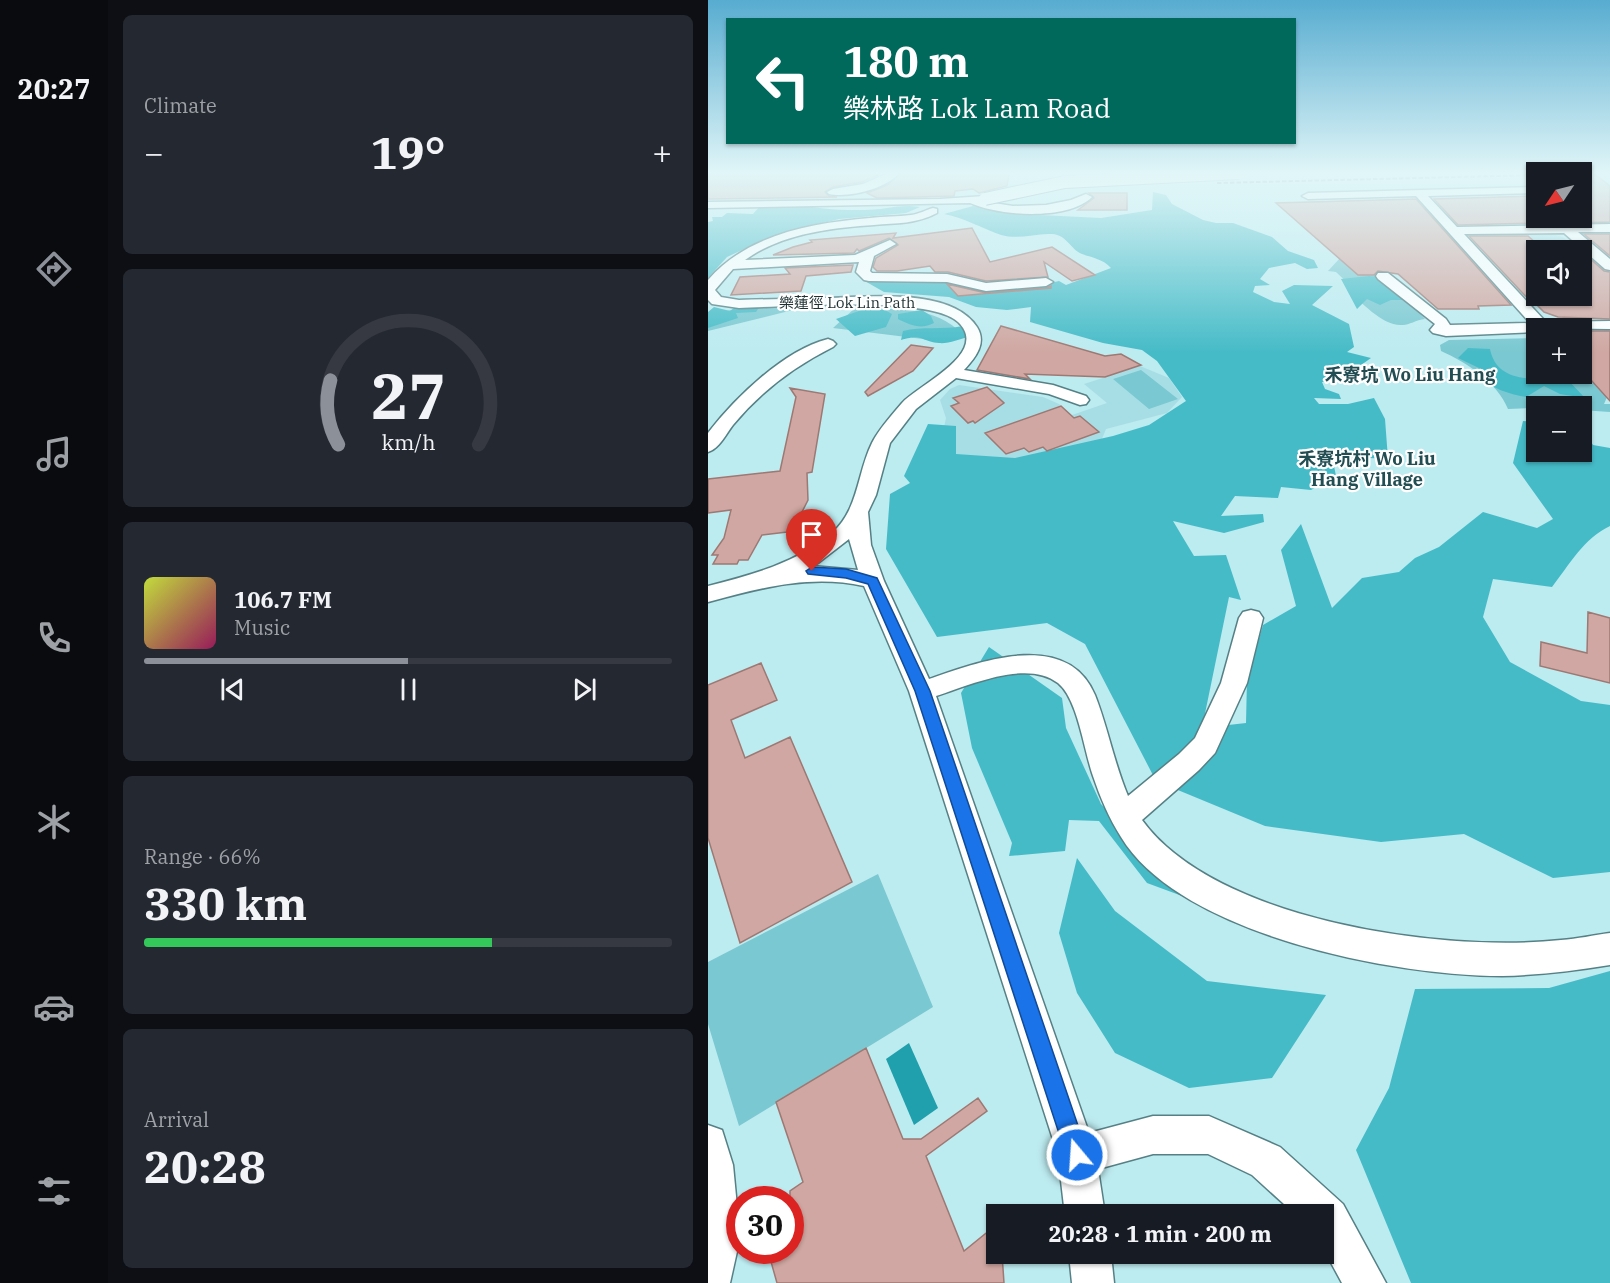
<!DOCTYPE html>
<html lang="en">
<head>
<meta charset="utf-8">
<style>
  :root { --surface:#171b24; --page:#242831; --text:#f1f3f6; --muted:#9ea1a6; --line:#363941; --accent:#8c9099 }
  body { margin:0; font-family:"IBM Plex Serif","Noto Sans TC",serif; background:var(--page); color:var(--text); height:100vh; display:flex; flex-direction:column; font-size:22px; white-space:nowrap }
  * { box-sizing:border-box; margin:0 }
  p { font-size:20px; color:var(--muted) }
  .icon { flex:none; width:33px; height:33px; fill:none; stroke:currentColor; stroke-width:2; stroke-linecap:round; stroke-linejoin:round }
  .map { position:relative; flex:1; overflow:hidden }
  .details { display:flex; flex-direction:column; gap:15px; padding:15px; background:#0d0f14; width:600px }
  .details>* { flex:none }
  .top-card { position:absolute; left:18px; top:18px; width:570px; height:126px; border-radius:0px; box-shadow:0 2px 4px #0004; background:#00695c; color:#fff; overflow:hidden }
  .needle { width:39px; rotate:235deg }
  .controls { position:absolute; left:818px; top:162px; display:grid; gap:12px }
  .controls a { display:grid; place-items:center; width:66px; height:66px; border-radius:0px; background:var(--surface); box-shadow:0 2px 4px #0004; font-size:30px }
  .speed { position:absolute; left:18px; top:1186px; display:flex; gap:12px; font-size:30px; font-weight:700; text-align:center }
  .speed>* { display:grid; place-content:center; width:78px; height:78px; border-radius:50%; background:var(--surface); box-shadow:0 2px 4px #0004; line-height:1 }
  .speed .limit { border:9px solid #d22; background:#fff; color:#111 }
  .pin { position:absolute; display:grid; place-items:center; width:51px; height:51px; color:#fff; margin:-62px -26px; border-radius:50% 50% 50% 0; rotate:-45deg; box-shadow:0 0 6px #0007 }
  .pin .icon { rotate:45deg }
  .me { position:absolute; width:66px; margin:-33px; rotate:342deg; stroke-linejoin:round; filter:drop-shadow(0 0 4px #0008) }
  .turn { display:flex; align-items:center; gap:21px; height:126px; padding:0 18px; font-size:27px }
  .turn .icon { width:78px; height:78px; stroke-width:2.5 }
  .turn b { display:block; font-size:42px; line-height:51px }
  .big { font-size:45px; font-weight:700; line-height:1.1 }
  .details .widget { flex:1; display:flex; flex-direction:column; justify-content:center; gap:9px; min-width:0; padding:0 21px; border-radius:9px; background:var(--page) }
  .details .dial { align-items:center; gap:0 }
  .dial svg { height:156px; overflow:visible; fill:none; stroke:var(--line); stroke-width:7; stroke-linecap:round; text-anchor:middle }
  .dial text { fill:var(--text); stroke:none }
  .song { display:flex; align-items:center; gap:18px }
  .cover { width:72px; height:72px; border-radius:9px; background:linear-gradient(135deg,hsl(70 70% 55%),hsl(330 70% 35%)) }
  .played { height:6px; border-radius:3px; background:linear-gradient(90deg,var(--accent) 50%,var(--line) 50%) }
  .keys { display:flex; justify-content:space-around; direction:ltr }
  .heat { display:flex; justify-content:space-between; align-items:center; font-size:33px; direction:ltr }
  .charge { height:9px; border-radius:4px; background:linear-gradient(90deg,#34c759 66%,var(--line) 0) }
  .trip { position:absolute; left:278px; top:1204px; width:348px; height:60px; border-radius:0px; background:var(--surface); box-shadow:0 2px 4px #0004; font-weight:700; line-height:60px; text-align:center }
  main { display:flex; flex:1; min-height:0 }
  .tab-bar { display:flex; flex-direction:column; width:108px; justify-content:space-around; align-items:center; background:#090b0e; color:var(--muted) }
  .tab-bar .icon { width:42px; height:42px }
  .tab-bar .on { color:var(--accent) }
  .tab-bar b { font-size:27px; color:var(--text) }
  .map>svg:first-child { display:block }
</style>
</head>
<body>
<main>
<nav class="tab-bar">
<b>20:27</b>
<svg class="icon on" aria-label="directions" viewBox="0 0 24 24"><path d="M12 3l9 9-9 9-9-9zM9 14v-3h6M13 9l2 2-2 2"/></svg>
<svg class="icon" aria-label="music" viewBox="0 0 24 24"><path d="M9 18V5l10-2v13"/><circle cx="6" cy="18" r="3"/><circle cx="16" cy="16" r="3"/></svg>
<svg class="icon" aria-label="phone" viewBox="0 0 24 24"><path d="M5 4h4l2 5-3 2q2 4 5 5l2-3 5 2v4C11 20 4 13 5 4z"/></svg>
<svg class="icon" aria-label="climate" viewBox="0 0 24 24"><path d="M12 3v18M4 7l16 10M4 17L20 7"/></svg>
<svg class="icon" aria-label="car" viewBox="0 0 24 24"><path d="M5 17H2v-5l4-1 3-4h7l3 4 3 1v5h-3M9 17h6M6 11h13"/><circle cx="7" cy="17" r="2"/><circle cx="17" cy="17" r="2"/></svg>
<svg class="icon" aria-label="filters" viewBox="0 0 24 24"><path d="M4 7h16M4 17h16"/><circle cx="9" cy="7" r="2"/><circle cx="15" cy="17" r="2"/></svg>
</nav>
<section class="details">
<div class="widget"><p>Climate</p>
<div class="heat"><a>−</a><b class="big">19°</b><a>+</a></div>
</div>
<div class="widget dial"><svg viewBox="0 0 100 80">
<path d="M14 69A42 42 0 1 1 86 69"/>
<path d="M14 69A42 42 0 0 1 10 36" stroke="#8c9099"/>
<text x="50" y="56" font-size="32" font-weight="700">27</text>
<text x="50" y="72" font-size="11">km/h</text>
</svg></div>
<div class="widget">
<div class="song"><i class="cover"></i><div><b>106.7 FM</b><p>Music</p></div></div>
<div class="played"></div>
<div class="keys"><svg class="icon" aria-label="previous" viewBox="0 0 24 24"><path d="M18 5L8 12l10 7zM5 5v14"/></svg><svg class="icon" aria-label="pause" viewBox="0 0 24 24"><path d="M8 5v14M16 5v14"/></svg><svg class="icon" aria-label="next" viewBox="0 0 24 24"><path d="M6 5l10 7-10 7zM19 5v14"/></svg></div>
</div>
<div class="widget"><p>Range · 66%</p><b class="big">330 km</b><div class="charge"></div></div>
<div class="widget"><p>Arrival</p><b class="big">20:28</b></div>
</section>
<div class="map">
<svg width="902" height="1283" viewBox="0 0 902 1283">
  <rect width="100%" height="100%" fill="#bcebf0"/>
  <path fill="#a7dee5" d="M844,234L855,237L870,250H836L819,235Z
    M432,366L461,378L474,397L459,413L398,429L391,446L325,460L229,461L238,418L232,400L242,389L251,385L335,397L351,404L364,415L399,403L376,384Z"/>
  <path fill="#7ac8d1" d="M632,258L650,275H678L717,319C708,320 701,325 695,325C675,327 654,302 639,290L646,289L628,272L620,271Z
    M93,308L0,331V317C28,304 62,308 93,308Z
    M147,308C185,310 227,304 255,335L242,340L215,339L125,328Z
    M828,338V374H873V369L899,397L896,404H902V412L873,410V406L800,409C790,383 758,362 733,351L732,345L741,340Z
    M433,370L470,399L441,409L405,379Z
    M170,874L225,1007L31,1126L0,1024V962Z"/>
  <path fill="#45bbc7" d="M445,192L458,195L464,204L495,220L508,223H525L564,237L580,251L606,260L610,268L599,269L587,263L561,268L552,279L562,285L547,286L545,292L566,302L582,304L574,291L586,285L625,286L604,305L641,324L646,347L639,352L663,358L646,370L659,381L614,382L617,389L631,394L633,399L606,398L611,404H640L666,398L677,419L680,459L624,456L628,476L603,490L573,487L570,498L527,496L513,516L555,514L556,522L516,533L465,521L486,556L518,555L533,600L521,597L494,728L538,723L539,679L555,625L588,606L573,550L593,524L624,608L654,578L691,572L707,558L731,547L775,512L829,528L845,519L805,463L815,421L828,422V452H873V427L885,445L902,448V526C876,538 861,565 844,587L785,579L775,617L802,662L873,701L902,705V872L845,878L756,834L673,842L557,826L448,781L377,644L339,623L229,637L178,549L182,494L202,483L196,476L220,424L248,426V454L307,458L405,436L441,425L478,401L449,361L434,350L395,343L322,322L323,307L299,310L268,307L241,297L176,292L155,280H233L266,289L321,288L351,281L358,285L403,268C395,259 385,258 374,254C362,249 359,235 344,234C327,233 311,240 293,235C273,228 257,218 236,214L265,206L313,214L393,218L444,210Z
    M89,204C110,210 157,212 179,208C191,206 199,205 212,207L198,213L131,219L62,237L19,257L0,278V222L5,221L4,217H14L19,213L45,214L53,205Z
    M661,276L674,277L699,300H683L672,305L659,299L649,309L633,279Z
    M38,299L50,302L52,306L48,312L28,313L30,318L0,328V312L6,307L22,311Z
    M168,305L184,314L178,327L147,336L128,319Z
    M214,310L223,316L226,323C213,330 202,325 190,319V314Z
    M255,326L260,337C252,339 240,344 231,343C211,341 216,333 193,340L195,331C214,326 235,330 255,326Z
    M760,348L782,349C789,385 830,379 858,378L877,398L852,394L836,386L818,397C800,394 785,388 770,378L771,368L750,358Z
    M281,647L354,698L358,728L393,804L485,900L439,883L391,821L361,820L357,851L301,856L304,843L264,748L253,693Z
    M369,858L407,911L499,981L618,995L564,1078L481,1088L407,1053L369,993L351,933Z
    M902,971V1283H703L648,1150L681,1088L707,989L841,988Z"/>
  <path fill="#1fa0ac" d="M201,1043L230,1108L206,1125L178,1059Z"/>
  <path fill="#d0a7a2" stroke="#9e7873" stroke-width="1.5" d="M0,173H174L154,182L125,187L117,192L121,196L129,197L0,199Z
    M193,173H301L299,186L271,193L265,189L247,191L246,196L169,198L159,193L179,185Z
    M873,173H885L902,186V222L862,223L856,218H873V194L883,190L880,185L873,184Z
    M381,193H419V210H370L386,198Z
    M828,196V223L750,225L726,199Z
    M708,199L803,305L770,306L771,309H730L690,274L670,271L666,275H650L568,203Z
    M264,228L282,262L344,247L387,275L364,281L336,262L340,277L278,281L240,272H227L222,266L189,271H169L165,267L168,258L190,245L181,238L151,251L149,249L146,253L65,255L85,247L104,242L102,240L188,233L185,238Z
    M876,234H902V256Z
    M761,236H820L828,243V296H873V256H879L896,271L902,272V319L850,317L836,312L828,304H825Z
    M145,265L143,272L98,276L93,291L23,295L32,277L82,274L77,268Z
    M239,284L278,293L338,288L343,286V288L250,296Z
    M293,326L397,356L413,354L433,365L397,377L317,374L322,379L269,370Z
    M873,331H902V401L873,369Z
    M203,345L225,348L205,371L160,396L157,392Z
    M279,387L296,403L267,423L265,421L260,423L243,406L251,403L245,398Z
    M82,388L117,394L104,472L99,473L100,500L87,526H82L79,532L54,535L40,560H31L29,564H5L10,555H4L16,538L23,510L0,513V479L72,471L88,397Z
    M353,406L366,418L372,416L391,432L339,451L335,447L321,452L316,448L298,454L277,433Z
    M880,612L902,618V683L832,666L833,642L879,653Z
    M53,663L69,700L23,720L37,758L82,737L144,882L32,943L0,838V685Z
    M158,1048L195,1139H213L270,1098L279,1111L218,1156L256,1251L288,1225V1254H294L296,1283H69L60,1251H82V1191L95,1182L68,1102Z"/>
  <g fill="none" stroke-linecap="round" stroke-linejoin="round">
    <g stroke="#558186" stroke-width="3">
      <path id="minor" d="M180,173H191C178,189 141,198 121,194L119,192L125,189L155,184Z
        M385,173H407L402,176L385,177Z
        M873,186L880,187L881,189L873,192Z
        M828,187V193L720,196L749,227L902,224V232H870L902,259V270L897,269L856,233L756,234L838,322L902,321V329L828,328V332L738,336L725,333L722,330L727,324L670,279L668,276L670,273H680L738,319L742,325L822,323L708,196L600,199L594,196L600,193Z
        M378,194L384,197C360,221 291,216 262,203L0,208V202L232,199L277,196L283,199L279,202L305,206L338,205L363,200Z
        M225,208L229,209V213C209,224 188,223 166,225C122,228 73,234 37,260L147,255L182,240L188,244L166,256L162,271L164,273L239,274L278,283L338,278L345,282L338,286L278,291L239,282L161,281L156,280L148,272L151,262L25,269L7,290L13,297L31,300C60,299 89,299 118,298C160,297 243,287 269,327C279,343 268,357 256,370L345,385L378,396L381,400L378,404L372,405L341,394L248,378L208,409L182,443L168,495L160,512L163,545L176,581L221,679C270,662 359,628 387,695C400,728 406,763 420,796L471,754L487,738L513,683L531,618L535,612L543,610L551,612L555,618L539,683L507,753L491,770L434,820C507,921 735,953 853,940C869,939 886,935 902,933V965C866,971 831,975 794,976C687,976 472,935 413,837C401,818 392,797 385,776C376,751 370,699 350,683C319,659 262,685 228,696L381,1133L445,1116H501L572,1147L635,1204L678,1283H634L615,1248V1215H588L544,1175L500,1154H445L390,1169L397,1215H357L350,1155L201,691L156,586C102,574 52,588 0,602V586C43,575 89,563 124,533C151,509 149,473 164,443C171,429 184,415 194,403C210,385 283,353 250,322C222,295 74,307 31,308L4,304L0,300V280C40,234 104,223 162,218C176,216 190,217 203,215C211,214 218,210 225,208ZM141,539L150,570L104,566L110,563Z
        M120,339L125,341L128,344L125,347C87,366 53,391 25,425C18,434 11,449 0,452V433C27,398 76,350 120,339Z
        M0,1125L14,1130L25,1165L32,1238L22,1283H0Z
        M361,1254H403L406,1283H364Z"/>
    </g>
    <use href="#minor" fill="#fff" fill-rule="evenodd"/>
    <path stroke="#3e5658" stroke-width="2" stroke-dasharray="4.5 2" stroke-linecap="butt" d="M873,174L902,173
      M509,183L828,175"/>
    <g stroke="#558186" stroke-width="14" stroke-linecap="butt">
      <path id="minor-bridge" d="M277,199L357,182L531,173"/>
    </g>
    <use href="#minor-bridge" stroke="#fff" stroke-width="12"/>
  </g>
  <linearGradient id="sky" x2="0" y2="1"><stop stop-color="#57acd0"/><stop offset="0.49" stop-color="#e1f6f8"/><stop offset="1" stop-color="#e1f6f8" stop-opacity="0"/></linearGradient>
  <rect width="902" height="353" fill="url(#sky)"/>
  <path fill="#1a73e8" stroke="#114b97" stroke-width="1.5" d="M104,567L138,569L169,578L222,691L380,1155L376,1163L369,1166L361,1163L358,1155L207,691L160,584L138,578L100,574L98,571Z"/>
  <g text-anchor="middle" stroke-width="4.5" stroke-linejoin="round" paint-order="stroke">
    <g font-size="15" fill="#1e3032" stroke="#fff">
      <text x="139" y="308">樂蓮徑 Lok Lin Path</text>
    </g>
    <g font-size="18" font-weight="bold" fill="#224d52" stroke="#fff">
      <text x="702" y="381">禾寮坑 Wo Liu Hang</text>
      <text x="659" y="465">禾寮坑村 Wo Liu<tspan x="659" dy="21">Hang Village</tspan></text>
    </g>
  </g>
</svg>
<div class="controls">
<a><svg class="needle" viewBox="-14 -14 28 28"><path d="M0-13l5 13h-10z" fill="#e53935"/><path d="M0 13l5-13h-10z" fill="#9ea1a6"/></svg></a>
<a><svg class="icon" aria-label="sound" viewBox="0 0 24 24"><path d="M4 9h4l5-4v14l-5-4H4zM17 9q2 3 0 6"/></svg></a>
<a>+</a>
<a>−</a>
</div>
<div class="speed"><div class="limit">30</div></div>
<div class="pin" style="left:104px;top:571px;background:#d93025"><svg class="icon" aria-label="arrive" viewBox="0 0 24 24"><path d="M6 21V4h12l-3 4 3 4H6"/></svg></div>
<svg class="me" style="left:369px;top:1155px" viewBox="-20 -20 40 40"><circle r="17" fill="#1a73e8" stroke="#fff" stroke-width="3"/><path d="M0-11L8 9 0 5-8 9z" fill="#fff"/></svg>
<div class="trip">20:28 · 1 min · 200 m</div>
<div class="top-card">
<div class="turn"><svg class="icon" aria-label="left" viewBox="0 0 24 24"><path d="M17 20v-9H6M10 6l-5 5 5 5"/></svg><div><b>180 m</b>樂林路 Lok Lam Road</div></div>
</div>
</div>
</main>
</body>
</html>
